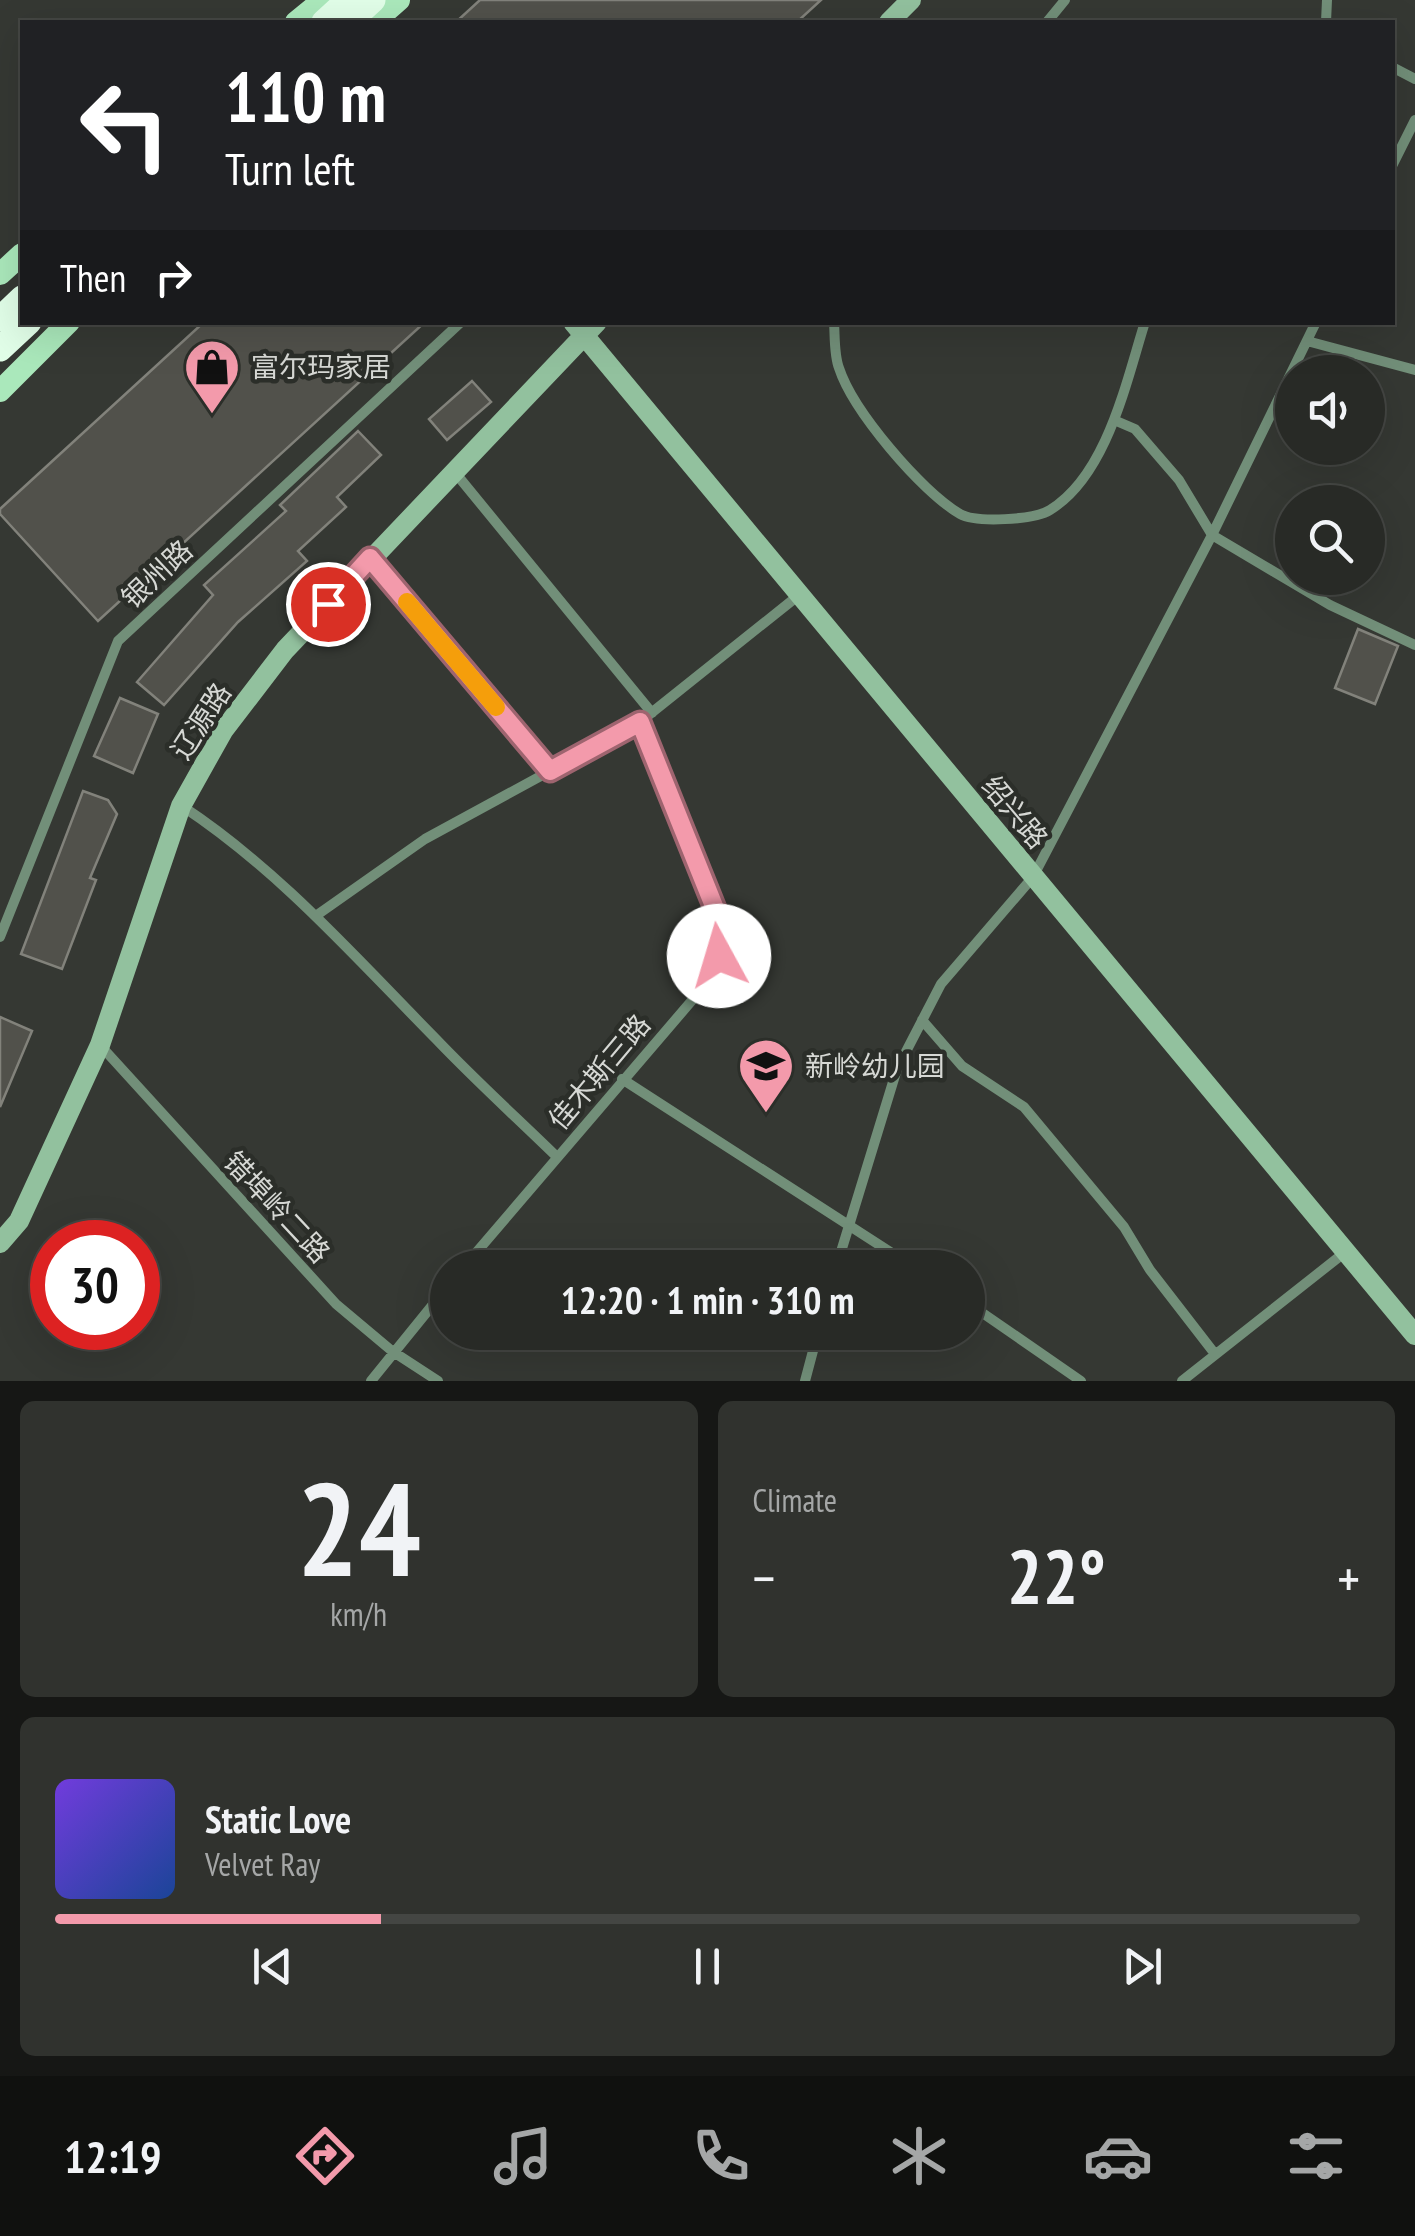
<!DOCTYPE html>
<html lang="en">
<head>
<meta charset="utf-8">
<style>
  :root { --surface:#282a26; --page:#30322e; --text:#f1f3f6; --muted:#a5a7a7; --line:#444643; --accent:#f39aab }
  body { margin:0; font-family:"PT Sans Narrow","Noto Sans SC",sans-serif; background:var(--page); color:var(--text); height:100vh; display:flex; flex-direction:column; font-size:38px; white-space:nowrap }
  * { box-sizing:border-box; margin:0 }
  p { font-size:32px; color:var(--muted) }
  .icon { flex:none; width:55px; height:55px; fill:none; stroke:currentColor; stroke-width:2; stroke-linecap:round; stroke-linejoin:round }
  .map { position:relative; height:1381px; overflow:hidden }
  .panel { display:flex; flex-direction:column; gap:20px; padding:20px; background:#161715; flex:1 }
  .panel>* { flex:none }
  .banner { position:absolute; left:20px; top:20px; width:1375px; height:305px; border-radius:0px; box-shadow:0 10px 40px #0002,0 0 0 2px var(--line); background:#202124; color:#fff; overflow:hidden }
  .fabs { position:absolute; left:1275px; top:355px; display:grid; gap:20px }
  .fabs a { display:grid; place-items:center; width:110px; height:110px; border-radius:50%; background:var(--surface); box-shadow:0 10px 40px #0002,0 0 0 2px var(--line); font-size:50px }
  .speed { position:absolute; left:30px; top:1220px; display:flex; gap:20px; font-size:50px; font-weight:700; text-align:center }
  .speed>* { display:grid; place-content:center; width:130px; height:130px; border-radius:50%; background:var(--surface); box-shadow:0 10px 40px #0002,0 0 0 2px var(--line); line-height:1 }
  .speed .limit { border:15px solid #d22; background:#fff; color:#111 }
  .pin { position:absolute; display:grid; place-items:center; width:85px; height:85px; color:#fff; margin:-42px; border:5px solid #fff; border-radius:50%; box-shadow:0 2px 10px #0007 }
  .me { position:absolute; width:110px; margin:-55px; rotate:354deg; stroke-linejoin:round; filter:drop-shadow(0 0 8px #0008) }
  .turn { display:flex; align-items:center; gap:35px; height:210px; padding:0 40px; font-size:45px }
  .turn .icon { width:130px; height:130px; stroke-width:2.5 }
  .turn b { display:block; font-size:70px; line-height:85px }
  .then { display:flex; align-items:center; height:95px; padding:0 40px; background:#0003; gap:20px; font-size:38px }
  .big { font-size:75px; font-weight:700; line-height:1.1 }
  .panel .card { flex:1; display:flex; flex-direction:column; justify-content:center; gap:15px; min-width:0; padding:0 35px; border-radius:15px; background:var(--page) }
  .panel .dial { align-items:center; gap:0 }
  .dial b { font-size:130px; line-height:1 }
  .song { display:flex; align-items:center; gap:30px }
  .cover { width:120px; height:120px; border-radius:15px; background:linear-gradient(135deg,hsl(260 70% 55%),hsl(220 70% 35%)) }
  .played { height:10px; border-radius:5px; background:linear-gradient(90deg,var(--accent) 25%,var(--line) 25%) }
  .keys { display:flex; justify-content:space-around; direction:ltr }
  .heat { display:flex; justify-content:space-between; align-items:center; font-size:55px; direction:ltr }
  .panel .tiles { flex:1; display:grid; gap:20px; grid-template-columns:1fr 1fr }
  .card:last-child { grid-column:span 2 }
  .trip { position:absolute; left:430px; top:1250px; width:555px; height:100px; border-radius:50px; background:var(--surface); box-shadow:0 10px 40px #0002,0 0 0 2px var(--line); font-weight:700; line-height:100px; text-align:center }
  .tabs { display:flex; height:160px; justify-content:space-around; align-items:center; background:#10110f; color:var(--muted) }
  .tabs .icon { width:70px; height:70px }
  .tabs .active { color:var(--accent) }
  .tabs b { font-size:45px; color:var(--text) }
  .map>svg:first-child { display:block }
</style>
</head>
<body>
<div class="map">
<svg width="1415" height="1381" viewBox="0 0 1415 1381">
  <rect width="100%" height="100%" fill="#353833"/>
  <path fill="#51514b" stroke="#82827b" stroke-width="2.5" d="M480,0H821L797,22H456Z
    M204,322H425L98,621L0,514V509Z
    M472,381L491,402L447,440L429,419Z
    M358,431L381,455L337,497L346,507L298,551L307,561L238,622L164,705L137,682L213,595L204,585L286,511L280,505Z
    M1358,629L1398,646L1375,704L1335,688Z
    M120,698L158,714L133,773L94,756Z
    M83,791L108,800L117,814L90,878L96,880L62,969L21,954Z
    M0,1017L32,1031L0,1107Z"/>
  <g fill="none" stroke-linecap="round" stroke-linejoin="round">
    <path stroke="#728f79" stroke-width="10" d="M1047,22L1065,0
      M1326,22L1327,0
      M1392,67L1415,79
      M1392,166L1415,120
      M834,322C835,337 834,355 839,368C853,411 921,491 960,514C976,523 1034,520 1050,510C1107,475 1126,382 1145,322
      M1307,341L1415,370
      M1114,420L1135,429L1179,480L1212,535L1330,605L1415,645
      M453,470L652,713
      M370,558L550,771
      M182,806C279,870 355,957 436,1039C475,1080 517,1118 557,1157
      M317,915L425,839L640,722L799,595
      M0,937L118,641L461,322
      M922,1020L962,1066L1024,1107L1124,1227L1150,1270L1215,1354
      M100,1045L336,1304L392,1351L438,1381
      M622,1079L915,1268
      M463,1268L706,984L719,956L716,911L640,722
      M836,1268L897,1069L941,984L1033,877L1212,535L1316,322
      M968,1303L1081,1381
      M371,1381L448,1286
      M805,1381L818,1332
      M1182,1381L1344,1253"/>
    <path stroke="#92c19e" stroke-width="20" d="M889,22L911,0
      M573,322L1415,1335
      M0,1243L19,1221L100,1045L181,806L223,731L285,650L597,322"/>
    <path stroke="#aae8bb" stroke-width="22" d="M296,22L323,0
      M374,22L399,0
      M0,274L22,254
      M0,391L69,322"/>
    <path stroke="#e1fee8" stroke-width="25" d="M324,22L348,0
      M349,22L373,0
      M0,319L22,298
      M0,349L29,322"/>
  </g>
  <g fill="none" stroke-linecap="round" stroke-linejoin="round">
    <g stroke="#9e646f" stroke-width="25">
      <path id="route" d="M328,604L370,558L550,771L640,722L716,911L719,956"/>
    </g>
    <use href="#route" stroke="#f39aab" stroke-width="18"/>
    <path stroke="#f59e0b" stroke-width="18" d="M407,602L496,707"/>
  </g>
  <defs>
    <g id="shop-pin" transform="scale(2.875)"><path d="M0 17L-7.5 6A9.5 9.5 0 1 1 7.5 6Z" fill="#f39aab" stroke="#2b2e29"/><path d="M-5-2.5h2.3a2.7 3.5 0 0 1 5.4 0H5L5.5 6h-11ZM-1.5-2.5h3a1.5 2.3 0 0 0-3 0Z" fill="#111"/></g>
    <g id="school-pin" transform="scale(2.875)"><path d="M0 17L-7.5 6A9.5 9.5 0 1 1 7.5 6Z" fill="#f39aab" stroke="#2b2e29"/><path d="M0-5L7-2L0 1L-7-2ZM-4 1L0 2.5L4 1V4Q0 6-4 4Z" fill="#111"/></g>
  </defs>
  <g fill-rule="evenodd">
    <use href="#shop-pin" x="212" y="367"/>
    <use href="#school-pin" x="766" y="1066"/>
  </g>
  <g text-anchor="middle" stroke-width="9" stroke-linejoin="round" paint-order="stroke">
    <g font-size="28" fill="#d6d8d4" stroke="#2b2e29" text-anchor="start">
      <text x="251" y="377">富尔玛家居</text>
      <text x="805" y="1076">新岭幼儿园</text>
    </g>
    <g font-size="28" fill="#d6d8d4" stroke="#2b2e29">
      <text transform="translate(157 574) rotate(-43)" y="10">银州路</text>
      <text transform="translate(201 721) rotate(-57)" y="10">辽源路</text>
      <text transform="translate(1015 812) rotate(50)" y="10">绍兴路</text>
      <text transform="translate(599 1072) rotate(-50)" y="10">佳木斯三路</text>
      <text transform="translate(277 1207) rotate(47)" y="10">错埠岭二路</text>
    </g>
  </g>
</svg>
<div class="fabs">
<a><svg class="icon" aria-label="sound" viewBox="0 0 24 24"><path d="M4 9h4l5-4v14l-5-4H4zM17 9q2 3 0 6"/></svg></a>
<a><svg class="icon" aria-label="search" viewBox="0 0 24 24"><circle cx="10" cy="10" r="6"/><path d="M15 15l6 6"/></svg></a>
</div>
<div class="speed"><div class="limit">30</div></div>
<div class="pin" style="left:328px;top:604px;background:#d93025"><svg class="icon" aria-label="arrive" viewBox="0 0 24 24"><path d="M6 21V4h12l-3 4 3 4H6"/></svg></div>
<svg class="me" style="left:719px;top:956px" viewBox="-20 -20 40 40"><circle r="19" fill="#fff"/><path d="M0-13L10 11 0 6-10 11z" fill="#f39aab"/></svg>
<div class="trip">12:20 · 1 min · 310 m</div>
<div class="banner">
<div class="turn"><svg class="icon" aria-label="left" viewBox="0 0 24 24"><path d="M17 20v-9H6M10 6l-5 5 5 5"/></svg><div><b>110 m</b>Turn left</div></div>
<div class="then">Then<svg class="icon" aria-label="right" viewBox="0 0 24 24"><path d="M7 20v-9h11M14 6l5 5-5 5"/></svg></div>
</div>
</div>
<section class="panel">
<div class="tiles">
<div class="card dial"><b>24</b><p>km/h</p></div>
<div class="card"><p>Climate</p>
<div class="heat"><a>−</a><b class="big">22°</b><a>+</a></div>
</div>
<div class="card">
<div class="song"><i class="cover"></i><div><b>Static Love</b><p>Velvet Ray</p></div></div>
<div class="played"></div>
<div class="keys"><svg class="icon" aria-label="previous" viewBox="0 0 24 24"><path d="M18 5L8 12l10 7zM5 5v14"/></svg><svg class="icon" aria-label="pause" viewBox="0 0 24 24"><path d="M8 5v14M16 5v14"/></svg><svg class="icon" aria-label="next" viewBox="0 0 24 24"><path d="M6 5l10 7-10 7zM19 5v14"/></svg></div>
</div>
</div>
</section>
<nav class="tabs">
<b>12:19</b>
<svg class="icon active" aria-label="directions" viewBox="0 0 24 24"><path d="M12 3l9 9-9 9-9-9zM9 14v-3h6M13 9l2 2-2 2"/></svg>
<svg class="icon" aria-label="music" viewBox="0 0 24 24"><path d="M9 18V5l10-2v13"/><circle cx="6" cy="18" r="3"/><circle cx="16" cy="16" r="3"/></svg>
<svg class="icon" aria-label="phone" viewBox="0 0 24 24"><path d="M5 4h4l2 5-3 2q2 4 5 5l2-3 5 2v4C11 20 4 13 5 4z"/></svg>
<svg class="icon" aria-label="climate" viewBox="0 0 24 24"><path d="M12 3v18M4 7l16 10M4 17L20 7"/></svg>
<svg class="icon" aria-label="car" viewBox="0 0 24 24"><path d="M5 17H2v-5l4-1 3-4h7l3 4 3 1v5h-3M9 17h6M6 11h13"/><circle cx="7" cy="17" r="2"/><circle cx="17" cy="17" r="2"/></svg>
<svg class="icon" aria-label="filters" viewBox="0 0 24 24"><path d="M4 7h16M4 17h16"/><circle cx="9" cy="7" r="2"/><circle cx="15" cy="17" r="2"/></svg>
</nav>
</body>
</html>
